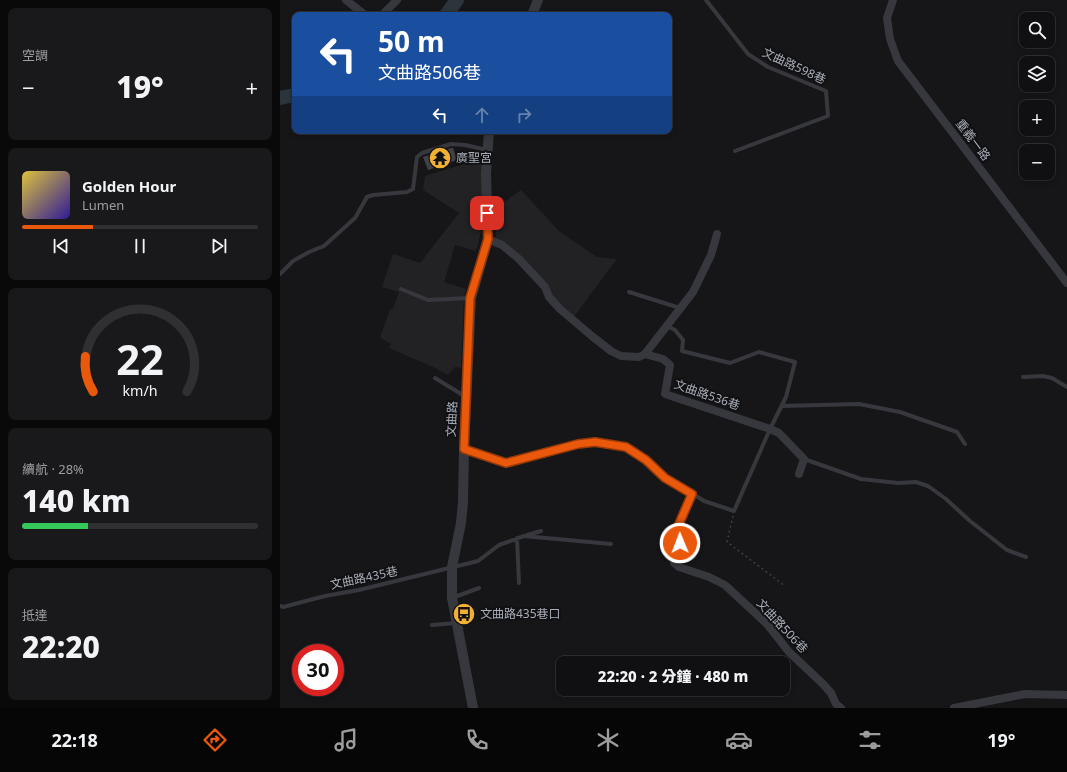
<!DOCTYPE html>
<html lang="zh-TW">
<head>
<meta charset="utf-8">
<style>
  :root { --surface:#101012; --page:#19191b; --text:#f1f3f6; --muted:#9c9d9f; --line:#303032; --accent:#ea580c }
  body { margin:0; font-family:"Noto Sans","Noto Sans TC",sans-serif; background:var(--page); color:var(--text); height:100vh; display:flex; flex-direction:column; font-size:15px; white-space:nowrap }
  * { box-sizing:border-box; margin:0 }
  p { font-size:13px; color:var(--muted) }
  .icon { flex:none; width:22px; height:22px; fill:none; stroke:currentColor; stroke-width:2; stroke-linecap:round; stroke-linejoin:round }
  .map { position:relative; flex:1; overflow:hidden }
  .sheet { display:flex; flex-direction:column; gap:8px; padding:8px; background:#09090a; width:280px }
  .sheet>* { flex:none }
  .banner { position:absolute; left:12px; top:12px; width:380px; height:122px; border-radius:8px; box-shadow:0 2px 6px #0003,0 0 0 1px var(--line); background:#1a4fa0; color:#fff; overflow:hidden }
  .tools { position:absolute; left:739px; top:12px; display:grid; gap:8px }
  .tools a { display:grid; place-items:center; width:36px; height:36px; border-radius:8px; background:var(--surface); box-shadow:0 2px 6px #0003,0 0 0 1px var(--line); font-size:20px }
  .speed { position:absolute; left:12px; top:644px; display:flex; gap:8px; font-size:20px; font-weight:700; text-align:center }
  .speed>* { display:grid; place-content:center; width:52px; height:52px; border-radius:50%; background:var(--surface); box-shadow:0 2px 6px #0003,0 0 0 1px var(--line); line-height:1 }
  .speed .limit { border:6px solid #d22; background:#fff; color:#111 }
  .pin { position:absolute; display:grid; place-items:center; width:34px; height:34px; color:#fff; margin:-17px; border-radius:8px; box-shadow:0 2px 6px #0006 }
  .me { position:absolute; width:44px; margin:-22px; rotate:359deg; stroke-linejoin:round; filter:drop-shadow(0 0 3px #0008) }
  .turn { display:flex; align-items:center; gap:14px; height:84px; padding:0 20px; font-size:18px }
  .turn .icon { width:52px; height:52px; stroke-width:2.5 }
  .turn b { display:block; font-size:28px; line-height:34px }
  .lanes { display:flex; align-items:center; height:38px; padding:0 20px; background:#0003; justify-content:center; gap:20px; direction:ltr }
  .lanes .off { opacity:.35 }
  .big { font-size:30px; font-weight:800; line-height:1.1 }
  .sheet .tile { flex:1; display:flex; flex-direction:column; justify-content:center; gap:6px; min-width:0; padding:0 14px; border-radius:8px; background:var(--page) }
  .sheet .dial { align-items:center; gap:0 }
  .dial svg { height:104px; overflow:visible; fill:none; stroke:var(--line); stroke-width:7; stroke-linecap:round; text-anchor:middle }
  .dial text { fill:var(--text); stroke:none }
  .song { display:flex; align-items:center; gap:12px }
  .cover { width:48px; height:48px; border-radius:6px; background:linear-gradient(135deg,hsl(50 70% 55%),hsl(250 70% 35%)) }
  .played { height:4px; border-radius:2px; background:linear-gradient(90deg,var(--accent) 30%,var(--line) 30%) }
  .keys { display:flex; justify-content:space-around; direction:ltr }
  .heat { display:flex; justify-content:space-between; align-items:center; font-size:22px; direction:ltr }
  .charge { height:6px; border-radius:3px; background:linear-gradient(90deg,#34c759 28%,var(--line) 0) }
  .trip { position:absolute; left:276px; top:656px; width:234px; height:40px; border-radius:8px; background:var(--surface); box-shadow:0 2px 6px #0003,0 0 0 1px var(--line); font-weight:800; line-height:40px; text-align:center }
  .menu { display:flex; height:64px; justify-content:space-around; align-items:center; background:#060607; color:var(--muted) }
  .menu .icon { width:28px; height:28px }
  .menu .current { color:var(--accent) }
  .menu b { font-size:18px; color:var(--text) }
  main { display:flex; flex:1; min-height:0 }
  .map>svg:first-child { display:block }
</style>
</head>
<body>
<main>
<section class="sheet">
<div class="tile"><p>空調</p>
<div class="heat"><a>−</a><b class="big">19°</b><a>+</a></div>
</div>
<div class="tile">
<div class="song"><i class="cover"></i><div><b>Golden Hour</b><p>Lumen</p></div></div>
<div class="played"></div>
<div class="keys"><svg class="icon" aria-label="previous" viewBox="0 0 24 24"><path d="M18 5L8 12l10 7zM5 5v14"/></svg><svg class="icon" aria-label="pause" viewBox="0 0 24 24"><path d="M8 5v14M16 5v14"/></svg><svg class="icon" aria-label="next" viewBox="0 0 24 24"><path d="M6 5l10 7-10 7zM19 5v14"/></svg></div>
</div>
<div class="tile dial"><svg viewBox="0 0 100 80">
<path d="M14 69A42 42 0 1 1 86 69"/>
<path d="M14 69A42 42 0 0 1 8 42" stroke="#ea580c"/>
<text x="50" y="56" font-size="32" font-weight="700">22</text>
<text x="50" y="72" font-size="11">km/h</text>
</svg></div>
<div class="tile"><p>續航 · 28%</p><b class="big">140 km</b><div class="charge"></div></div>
<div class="tile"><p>抵達</p><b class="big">22:20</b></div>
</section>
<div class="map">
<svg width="787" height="708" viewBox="0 0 787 708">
  <rect width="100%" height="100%" fill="#161618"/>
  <path fill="#222225" d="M204,162L201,232L196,251L175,245L164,282L186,289L184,298L181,368L175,367L168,375L155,368L109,348L111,344L100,338L110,309H113L119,292L102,287L113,254L140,263L179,213L143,190L145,176L184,164Z
    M241,190L280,232L317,257L337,259L293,318L275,305L268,289L215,241L218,206Z"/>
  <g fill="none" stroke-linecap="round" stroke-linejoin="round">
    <path stroke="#2c353c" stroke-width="14" d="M166,15L177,0
      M0,98L15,95"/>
  </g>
  <path fill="#404145" d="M171,148H173L177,160L148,170L143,157Z"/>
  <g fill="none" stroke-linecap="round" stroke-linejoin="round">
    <path stroke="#3d3f44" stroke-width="1.5" stroke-dasharray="2 3" stroke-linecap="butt" d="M453,516L447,542L505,586"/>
    <path stroke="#37383d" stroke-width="4" d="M426,0L468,54L488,67L546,91L548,116L455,151
      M0,274L13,261L29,252L44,246L75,218L87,197L93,195L127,192L133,189L137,157L142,153L171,144L185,145L207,150
      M121,289L148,300L190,298
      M349,292L400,308
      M387,326L395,330L403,340L402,351L450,363L479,352L515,362L506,397L490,429L454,511L424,501L413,494
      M743,377L763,376L772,378L787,387
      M155,378L186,397
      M502,406L579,404L620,412L677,432L685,444
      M524,459L581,479L618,483L636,482L648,486L666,499L690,521L727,550L746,557
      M247,535L261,531
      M237,538L239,583
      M172,598L199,588
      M0,606L3,607L45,596L79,590L198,561L219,545L244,536L331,544
      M152,625L176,623"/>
    <path stroke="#37383d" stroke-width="8" d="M66,0L85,15
      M613,0L607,18L610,39L618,61L787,283
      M102,15L117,0
      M208,239L222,245L239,259L265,287L269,297L280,309L313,337L331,351L341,356L359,357L365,354L383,359L390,365L385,394L490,429L499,433L524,459L519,474
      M365,354L413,292L431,255L437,234
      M184,449L226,463L298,444L315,443L346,447L366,460L385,478L413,494L399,523L400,543L394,563L399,567L429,577L445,585L487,624L509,652L543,684L551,693L556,704L561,708
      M674,708L745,694L787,695"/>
    <path stroke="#37383d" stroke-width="10" d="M252,15L258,0
      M193,708L172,598V567L181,523L183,502L184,449L191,298L208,239L206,174L209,131"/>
  </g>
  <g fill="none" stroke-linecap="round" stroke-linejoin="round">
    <g stroke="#983908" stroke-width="10">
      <path id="route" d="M207,213L208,239L190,298L184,449L226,463L298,444L315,442L346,447L366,460L385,478L412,494L399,524L400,543"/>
    </g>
    <use href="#route" stroke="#ea580c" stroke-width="7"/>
  </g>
  <defs>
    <g id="temple-disc" transform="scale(1.15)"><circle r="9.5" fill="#f2b134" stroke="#111113"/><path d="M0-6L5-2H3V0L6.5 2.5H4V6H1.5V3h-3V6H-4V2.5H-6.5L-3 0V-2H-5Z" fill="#111"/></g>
    <g id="bus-disc" transform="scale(1.15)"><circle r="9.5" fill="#f2b134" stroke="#111113"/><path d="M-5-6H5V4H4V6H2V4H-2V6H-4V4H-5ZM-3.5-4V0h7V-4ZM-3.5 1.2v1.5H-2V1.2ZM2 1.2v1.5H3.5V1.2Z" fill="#111"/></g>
  </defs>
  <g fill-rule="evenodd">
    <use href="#temple-disc" x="160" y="158"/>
    <use href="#bus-disc" x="184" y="614"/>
  </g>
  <g text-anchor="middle" stroke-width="4" stroke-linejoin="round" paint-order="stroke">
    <g font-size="12" fill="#a8adb8" stroke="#111113">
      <text transform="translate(514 66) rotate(25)" y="4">文曲路598巷</text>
      <text transform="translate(693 140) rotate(53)" y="4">重義一路</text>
      <text transform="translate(427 395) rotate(19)" y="4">文曲路536巷</text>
      <text transform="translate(172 419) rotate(-87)" y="4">文曲路</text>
      <text transform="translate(84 578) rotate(-12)" y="4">文曲路435巷</text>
      <text transform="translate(502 626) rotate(47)" y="4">文曲路506巷</text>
    </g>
    <g font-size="12" fill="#a8adb8" stroke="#111113" text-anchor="start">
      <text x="176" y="162">廣聖宮</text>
      <text x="200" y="618">文曲路435巷口</text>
    </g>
  </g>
</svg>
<div class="tools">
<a><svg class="icon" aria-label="search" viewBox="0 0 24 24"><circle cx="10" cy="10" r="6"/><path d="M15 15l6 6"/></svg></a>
<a><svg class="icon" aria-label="layers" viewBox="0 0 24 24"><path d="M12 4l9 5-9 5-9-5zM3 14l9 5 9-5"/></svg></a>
<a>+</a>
<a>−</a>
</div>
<div class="speed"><div class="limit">30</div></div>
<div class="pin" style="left:207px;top:213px;background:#d93025"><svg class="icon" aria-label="arrive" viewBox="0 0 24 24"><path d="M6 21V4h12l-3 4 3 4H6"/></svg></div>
<svg class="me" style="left:400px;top:543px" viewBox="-20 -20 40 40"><circle r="17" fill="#ea580c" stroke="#fff" stroke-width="3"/><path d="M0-11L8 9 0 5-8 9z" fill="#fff"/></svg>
<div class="trip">22:20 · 2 分鐘 · 480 m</div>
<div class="banner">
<div class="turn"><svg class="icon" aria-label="left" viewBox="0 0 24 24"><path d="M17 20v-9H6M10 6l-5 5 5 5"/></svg><div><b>50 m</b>文曲路506巷</div></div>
<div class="lanes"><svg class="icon" aria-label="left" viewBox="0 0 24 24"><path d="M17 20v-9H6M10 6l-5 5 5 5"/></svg><svg class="icon off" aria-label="ahead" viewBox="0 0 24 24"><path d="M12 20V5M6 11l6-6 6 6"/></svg><svg class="icon off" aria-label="right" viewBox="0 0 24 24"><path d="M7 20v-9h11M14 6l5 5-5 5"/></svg></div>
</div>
</div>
</main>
<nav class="menu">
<b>22:18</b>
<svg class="icon current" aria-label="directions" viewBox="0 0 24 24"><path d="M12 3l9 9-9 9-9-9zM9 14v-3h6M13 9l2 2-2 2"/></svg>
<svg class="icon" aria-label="music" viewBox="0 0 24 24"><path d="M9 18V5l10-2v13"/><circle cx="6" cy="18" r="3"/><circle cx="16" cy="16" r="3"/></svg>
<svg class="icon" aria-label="phone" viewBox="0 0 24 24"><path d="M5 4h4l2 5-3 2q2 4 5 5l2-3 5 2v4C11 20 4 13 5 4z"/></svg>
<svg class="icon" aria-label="climate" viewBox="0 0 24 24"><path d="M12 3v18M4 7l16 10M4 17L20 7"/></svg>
<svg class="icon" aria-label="car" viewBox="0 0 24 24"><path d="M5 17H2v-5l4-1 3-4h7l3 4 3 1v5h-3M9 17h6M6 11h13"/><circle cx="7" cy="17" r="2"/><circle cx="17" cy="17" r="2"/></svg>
<svg class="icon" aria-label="filters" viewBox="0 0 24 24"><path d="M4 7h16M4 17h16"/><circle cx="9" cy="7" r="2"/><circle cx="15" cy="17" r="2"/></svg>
<b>19°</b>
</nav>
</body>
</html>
